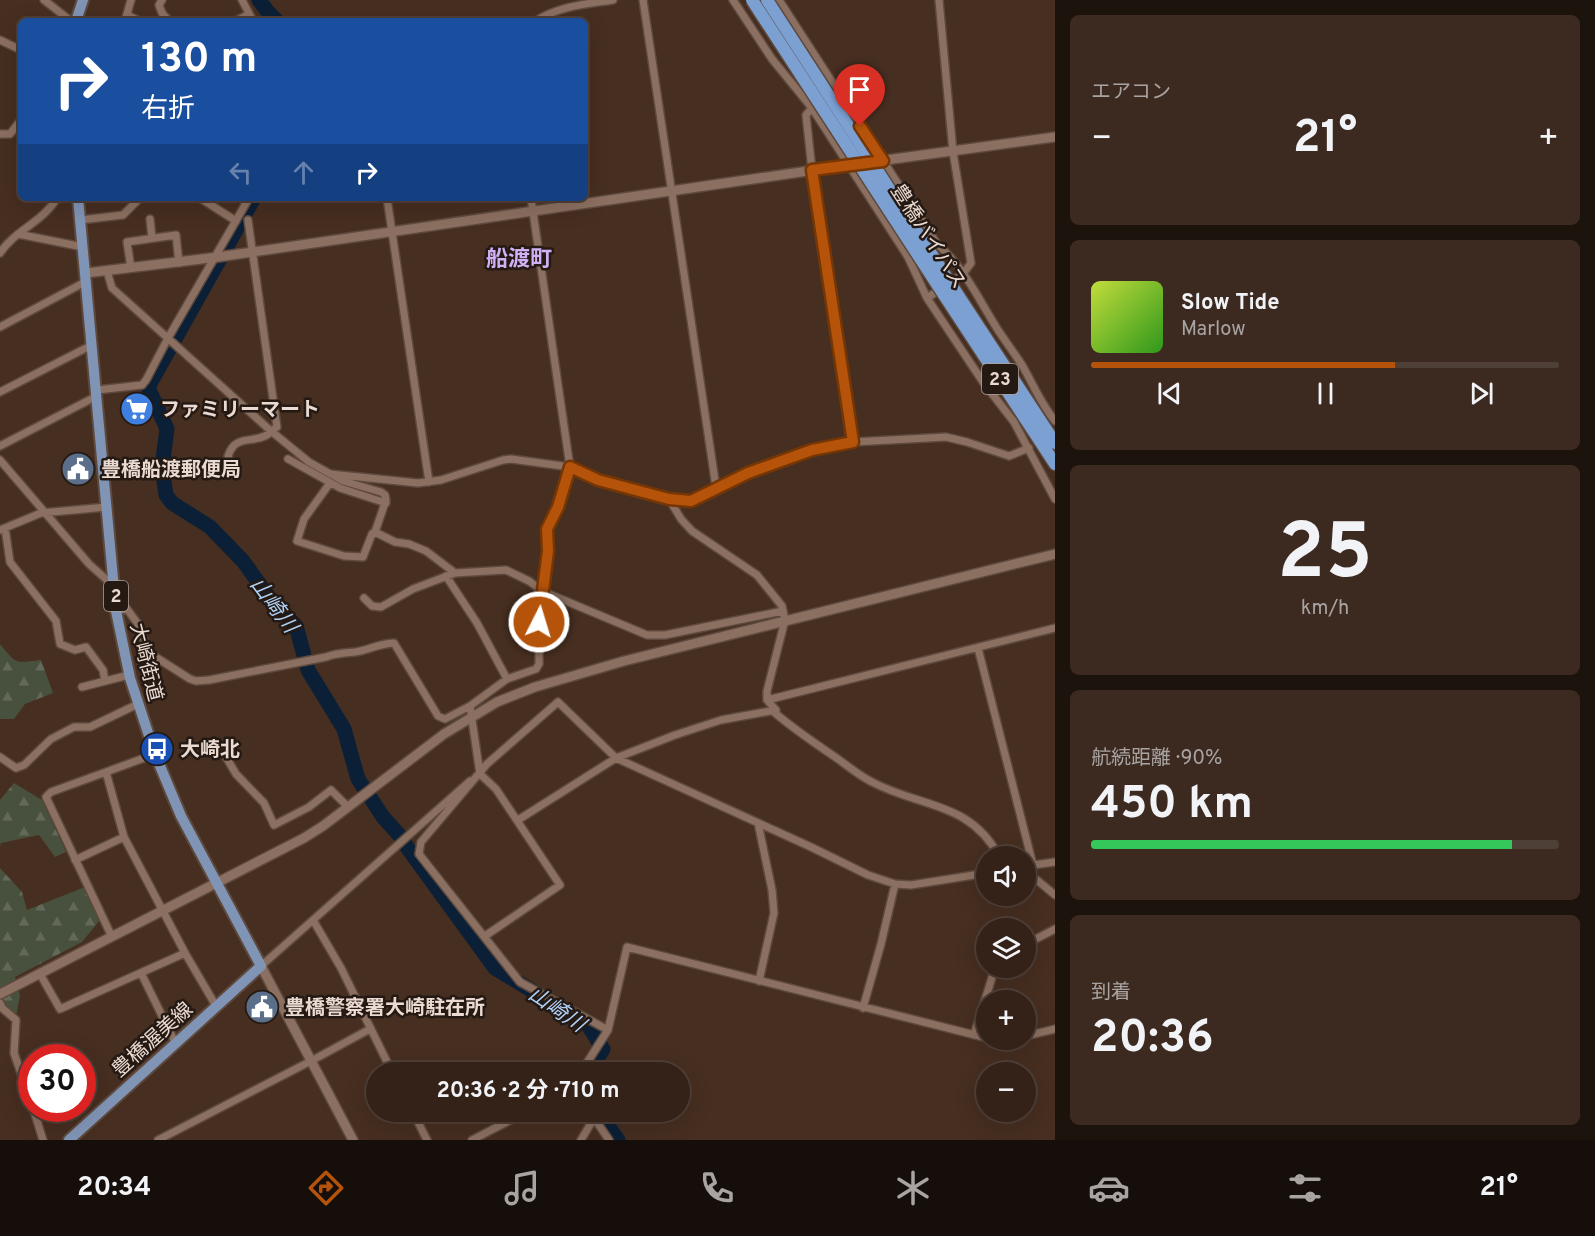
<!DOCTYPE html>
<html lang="ja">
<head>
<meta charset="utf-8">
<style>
  :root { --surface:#342218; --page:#3c2a21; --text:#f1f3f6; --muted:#a9a4a2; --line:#4e3f37; --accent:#b45309 }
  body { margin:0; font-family:Overpass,"Noto Sans JP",sans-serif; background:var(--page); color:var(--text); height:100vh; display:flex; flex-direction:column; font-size:22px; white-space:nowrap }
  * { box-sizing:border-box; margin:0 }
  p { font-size:20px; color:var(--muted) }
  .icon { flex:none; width:33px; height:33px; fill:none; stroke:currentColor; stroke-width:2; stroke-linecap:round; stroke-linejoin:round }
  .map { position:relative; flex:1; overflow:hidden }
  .drawer { display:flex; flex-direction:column; gap:15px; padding:15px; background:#1d130d; width:540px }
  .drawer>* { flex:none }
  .hud { position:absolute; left:18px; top:18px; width:570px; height:183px; border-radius:9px; box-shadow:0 6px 24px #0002,0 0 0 2px var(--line); background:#1a4fa0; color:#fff; overflow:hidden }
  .buttons { position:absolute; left:976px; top:846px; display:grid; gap:12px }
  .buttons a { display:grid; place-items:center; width:60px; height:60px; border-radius:50%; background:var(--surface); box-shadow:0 6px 24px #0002,0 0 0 2px var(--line); font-size:30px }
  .speed { position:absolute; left:18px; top:1044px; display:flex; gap:12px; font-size:30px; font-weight:700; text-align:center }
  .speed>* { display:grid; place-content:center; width:78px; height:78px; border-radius:50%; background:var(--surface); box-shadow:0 6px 24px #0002,0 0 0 2px var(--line); line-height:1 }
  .speed .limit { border:9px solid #d22; background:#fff; color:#111 }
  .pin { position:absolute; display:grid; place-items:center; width:51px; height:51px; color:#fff; margin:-62px -26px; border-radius:50% 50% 50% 0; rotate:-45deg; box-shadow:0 0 6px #0007 }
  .pin .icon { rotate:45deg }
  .me { position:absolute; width:66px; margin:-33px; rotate:5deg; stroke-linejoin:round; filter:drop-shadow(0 0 4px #0008) }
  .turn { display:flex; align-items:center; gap:21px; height:126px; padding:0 24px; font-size:27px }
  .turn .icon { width:78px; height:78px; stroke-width:2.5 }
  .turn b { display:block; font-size:42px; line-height:51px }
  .lanes { display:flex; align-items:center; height:57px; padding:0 24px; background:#0003; justify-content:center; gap:30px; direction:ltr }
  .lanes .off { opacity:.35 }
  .big { font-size:45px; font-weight:700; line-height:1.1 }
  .drawer .widget { flex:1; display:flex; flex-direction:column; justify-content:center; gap:9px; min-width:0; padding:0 21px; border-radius:9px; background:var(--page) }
  .drawer .dial { align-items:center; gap:0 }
  .dial b { font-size:78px; line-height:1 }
  .song { display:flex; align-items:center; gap:18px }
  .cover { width:72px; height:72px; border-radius:9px; background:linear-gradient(135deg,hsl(70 70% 55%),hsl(110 70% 35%)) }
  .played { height:6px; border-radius:3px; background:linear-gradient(90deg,var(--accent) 65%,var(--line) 65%) }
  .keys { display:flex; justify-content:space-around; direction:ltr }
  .heat { display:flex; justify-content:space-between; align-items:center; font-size:33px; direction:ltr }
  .charge { height:9px; border-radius:4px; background:linear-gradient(90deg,#34c759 90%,var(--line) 0) }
  .trip { position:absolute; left:366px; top:1062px; width:324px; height:60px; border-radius:30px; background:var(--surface); box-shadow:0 6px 24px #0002,0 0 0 2px var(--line); font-weight:700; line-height:60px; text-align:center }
  .dock { display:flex; height:96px; justify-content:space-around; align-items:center; background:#150e0a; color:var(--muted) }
  .dock .icon { width:42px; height:42px }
  .dock .active { color:var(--accent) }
  .dock b { font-size:27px; color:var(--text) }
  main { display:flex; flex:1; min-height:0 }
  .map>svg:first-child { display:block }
</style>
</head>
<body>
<main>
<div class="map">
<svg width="1055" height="1140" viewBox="0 0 1055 1140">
  <defs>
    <pattern id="forest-firs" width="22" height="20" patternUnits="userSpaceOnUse" patternTransform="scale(1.5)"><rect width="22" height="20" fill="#48513d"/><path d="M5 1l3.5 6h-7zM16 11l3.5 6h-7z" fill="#636958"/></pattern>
  </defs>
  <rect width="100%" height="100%" fill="#462e20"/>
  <path fill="url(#forest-firs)" d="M0,644C17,665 15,663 41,660L53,693L25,704L14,719H0Z
    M14,783L42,800L66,852L55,857L39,835L1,843L0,846V800Z
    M0,868L22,892L27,910L85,887L100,920L82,942L15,977L20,996L16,1016L5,1007L0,1010Z"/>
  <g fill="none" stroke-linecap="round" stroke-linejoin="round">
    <path stroke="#0b2036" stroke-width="15" d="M259,0L268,12L277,21
      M254,198L148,387L167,429L162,467L166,495L172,503L210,527L243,561L271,600L296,626L308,670L344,729L358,779L383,817L401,837L407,847L495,968L588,1025L603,1049L589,1072
      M598,1112L618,1140"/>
    <g stroke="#5d493d" stroke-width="10">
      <path id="minor" d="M44,0L71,21
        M162,0L159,5L162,13L169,21
        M242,0L253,21
        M643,0L716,487
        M733,0L772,59L812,108L908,257L927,298L983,382L1014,422L1055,499
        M779,0L937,244C965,268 979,300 998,330C1006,342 1014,353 1022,365C1033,384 1041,404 1055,421
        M127,15L139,21
        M125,21L131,0
        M236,21L249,14
        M536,21C559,6 587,4 613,0
        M0,40L21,50
        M812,108L806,115L812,170L853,442
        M0,134H10L21,120
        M200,198L236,221
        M387,198L429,482
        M150,219L152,238
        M80,220L123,215L140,198
        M18,234L83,247
        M0,253C15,230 43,222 57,198
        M131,268L127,242L176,235L179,263
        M107,271L112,288L271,431L309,462L343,481L381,492L385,495L386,500L375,532L395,542L409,544L426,551L455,573
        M927,298L963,274L971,263L953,152L939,0
        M0,327L87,281
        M97,390L142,385L146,380L168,338L249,198
        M0,392L92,345
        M0,446L97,396
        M288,459L340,488L386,503
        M0,460L89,564L107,580L115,584
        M231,464L228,456C235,435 250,443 265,436C269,434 273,430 277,427L248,220
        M330,474L418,483L441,480L503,460L511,459L570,467L598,480L669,499L691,501L748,473L812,450L853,442L946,437L967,442L1009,456L1029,448
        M330,483L304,519L297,541L344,556L363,557L372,534L375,532
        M669,499L681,519L692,531L757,575L782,606L785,620L767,691V700L776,710L775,713C795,730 816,744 838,759C849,767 860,776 872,782C921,808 969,801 999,856
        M5,528L10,562L56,621L60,644L75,650L86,647L103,670L105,681
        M0,530L41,513L107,507
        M446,576L477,623L507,679
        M364,598L372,606L381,607L413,589L455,573L506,570L529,581L542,591L647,635H665L783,611
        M116,611L127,609L138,624L148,650L154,656L190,679L196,681L209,680L326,657C336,653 345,653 355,652C369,650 377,644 394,643L438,716L445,719L470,706
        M978,648L1033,865
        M82,687L129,675
        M767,700L1055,628
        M155,754L106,772L124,837L185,953L216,1006
        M0,757L16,768L24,765L51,739L74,727H90L138,704
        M226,757L236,774L264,803L274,825L309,807L331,790L348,807
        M106,772L51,792L46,797L112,937
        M518,820L616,758L675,735L721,720L776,710
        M758,823L772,890L774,913L759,981
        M75,860L124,837
        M1026,866L1055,862
        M1026,871L1055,895
        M313,920L341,968L392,1072
        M485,936L560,885L496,789L480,774L470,706L507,679L536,669L539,664V622L548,551L547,529L558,507L570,467L531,198
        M1026,944L1055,929
        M261,966L470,781
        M141,973L175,1042
        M40,974L60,1009L185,953
        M0,1003L2,1008L16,1020L14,1053L32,1105
        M863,1008L881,944L895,884
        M608,1030L520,982L419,854L421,842L487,764L558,702L616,758L811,847L868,875L895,884L911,885L987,873
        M974,1035L995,968
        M1026,1036L1055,1029
        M992,1040L999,1041L1010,1040
        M581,1072L608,1030L627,947L987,1038
        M33,1108L43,1140
        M413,1112L427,1140
        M590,1112L609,1140
        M158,1140L311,1061L370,1029
        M472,1140L526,1112
        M581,1140L594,1118"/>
    </g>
    <g stroke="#5d493d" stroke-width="12">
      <path id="tertiary" d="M86,273L218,257L849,165L1055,137
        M261,966L353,1140
        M0,994L304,838L323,826L444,734L497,702L535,687L624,661L1055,554"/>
    </g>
    <g stroke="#5d493d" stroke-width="14">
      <path id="primary" d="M76,21L83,0
        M69,1140L261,966L181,816L155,754L130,678L116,611L78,198"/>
    </g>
    <g stroke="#5d493d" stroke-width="15">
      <path id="trunk" d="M954,289L1055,443
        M944,295L1055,464"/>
    </g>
    <use href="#minor" stroke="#8b6f60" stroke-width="7"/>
    <use href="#tertiary" stroke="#8b6f60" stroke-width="9"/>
    <use href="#primary" stroke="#8094b5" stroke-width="10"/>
    <use href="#trunk" stroke="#7ca0d1" stroke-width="12"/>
    <g stroke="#5d493d" stroke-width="15" stroke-linecap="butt">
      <path id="trunk-bridge" d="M752,0L944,295
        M767,0L954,289"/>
    </g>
    <use href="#trunk-bridge" stroke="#7ca0d1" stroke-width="12"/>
  </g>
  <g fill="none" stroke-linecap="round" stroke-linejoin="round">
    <g stroke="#753606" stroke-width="15">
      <path id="route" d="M539,622L548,551L547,529L558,507L570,467L598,480L669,499L691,501L748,473L812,450L853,442L812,170L883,161L860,126"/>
    </g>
    <use href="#route" stroke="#b45309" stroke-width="10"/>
  </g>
  <defs>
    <g id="supermarket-disc" transform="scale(1.725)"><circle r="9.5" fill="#3f7fe0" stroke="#241913"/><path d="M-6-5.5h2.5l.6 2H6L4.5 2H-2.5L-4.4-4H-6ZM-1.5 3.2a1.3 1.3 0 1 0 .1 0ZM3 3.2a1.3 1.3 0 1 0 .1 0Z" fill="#fff"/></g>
    <g id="civic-disc" transform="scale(1.725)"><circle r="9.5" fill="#5c6f8a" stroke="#241913"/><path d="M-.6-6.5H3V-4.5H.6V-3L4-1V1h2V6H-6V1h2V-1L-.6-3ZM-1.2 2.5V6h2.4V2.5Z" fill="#fff"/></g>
    <g id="bus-disc" transform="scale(1.725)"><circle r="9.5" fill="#1a4fb4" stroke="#241913"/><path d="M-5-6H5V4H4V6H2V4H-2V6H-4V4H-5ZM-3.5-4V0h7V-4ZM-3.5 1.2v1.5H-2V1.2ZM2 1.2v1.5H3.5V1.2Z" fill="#fff"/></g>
  </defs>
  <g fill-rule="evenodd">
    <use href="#supermarket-disc" x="137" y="409"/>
    <use href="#civic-disc" x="78" y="469"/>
    <use href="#bus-disc" x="157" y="749"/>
    <use href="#civic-disc" x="262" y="1007"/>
  </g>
  <g text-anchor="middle" stroke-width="5" stroke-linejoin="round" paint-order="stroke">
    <g fill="#241913" stroke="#afa098" stroke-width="1.5">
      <rect x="982" y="364" width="36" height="30" rx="4.5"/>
      <rect x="104" y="581" width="24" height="30" rx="4.5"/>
    </g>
    <g font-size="18" font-weight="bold" fill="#eadad1">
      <text x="1000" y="385">23</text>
      <text x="116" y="602">2</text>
    </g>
    <g font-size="20" fill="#eadad1" stroke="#241913">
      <text transform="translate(929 236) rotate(57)" y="7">豊橋バイパス</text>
      <text transform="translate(147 662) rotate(76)" y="7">大崎街道</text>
      <text transform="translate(152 1039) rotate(-42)" y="7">豊橋渥美線</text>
    </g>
    <g font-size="20" font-weight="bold" fill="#eadad1" stroke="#241913" text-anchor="start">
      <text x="160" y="416">ファミリーマート</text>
      <text x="101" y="476">豊橋船渡郵便局</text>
      <text x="180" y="756">大崎北</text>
      <text x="285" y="1014">豊橋警察署大崎駐在所</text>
    </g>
    <g font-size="21" font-style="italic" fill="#afd1f7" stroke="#241913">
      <text transform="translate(274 605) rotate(53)" y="7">山崎川</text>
      <text transform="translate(557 1009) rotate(34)" y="7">山崎川</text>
    </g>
    <g font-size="22" font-weight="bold" fill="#d0b1f5" stroke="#241913">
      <text x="519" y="266">船渡町</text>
    </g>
  </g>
</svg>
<div class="buttons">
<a><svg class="icon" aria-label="sound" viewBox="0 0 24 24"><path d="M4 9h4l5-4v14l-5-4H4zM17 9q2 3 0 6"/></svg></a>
<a><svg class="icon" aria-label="layers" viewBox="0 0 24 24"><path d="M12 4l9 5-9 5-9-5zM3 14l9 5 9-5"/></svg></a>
<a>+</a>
<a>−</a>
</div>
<div class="speed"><div class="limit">30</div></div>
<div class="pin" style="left:860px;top:126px;background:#d93025"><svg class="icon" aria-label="arrive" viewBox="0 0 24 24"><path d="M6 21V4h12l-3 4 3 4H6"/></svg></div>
<svg class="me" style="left:539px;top:622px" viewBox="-20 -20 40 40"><circle r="17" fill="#b45309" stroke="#fff" stroke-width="3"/><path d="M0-11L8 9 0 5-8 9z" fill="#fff"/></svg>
<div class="trip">20:36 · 2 分 · 710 m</div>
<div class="hud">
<div class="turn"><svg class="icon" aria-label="right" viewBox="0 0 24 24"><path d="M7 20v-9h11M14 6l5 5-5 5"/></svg><div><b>130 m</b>右折</div></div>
<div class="lanes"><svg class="icon off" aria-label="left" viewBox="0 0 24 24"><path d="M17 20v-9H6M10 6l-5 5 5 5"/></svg><svg class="icon off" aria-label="ahead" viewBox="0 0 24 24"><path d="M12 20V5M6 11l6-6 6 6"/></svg><svg class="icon" aria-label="right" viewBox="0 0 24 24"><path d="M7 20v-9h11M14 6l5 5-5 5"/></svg></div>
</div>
</div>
<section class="drawer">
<div class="widget"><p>エアコン</p>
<div class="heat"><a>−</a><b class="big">21°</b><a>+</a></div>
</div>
<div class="widget">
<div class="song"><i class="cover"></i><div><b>Slow Tide</b><p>Marlow</p></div></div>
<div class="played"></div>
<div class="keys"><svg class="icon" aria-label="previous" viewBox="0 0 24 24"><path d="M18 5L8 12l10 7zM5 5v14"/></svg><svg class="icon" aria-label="pause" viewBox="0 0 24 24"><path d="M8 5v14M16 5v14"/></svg><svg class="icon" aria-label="next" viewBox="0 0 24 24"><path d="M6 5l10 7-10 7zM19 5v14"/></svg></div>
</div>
<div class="widget dial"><b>25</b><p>km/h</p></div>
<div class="widget"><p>航続距離 · 90%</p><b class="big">450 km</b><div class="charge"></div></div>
<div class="widget"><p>到着</p><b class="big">20:36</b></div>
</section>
</main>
<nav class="dock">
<b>20:34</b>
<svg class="icon active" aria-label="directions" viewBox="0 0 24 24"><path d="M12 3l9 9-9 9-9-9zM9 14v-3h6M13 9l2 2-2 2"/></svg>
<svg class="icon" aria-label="music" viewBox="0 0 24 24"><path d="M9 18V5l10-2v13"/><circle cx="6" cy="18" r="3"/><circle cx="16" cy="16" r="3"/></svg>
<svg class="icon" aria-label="phone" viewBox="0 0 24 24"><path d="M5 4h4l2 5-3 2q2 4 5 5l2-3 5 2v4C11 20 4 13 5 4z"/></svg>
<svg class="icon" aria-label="climate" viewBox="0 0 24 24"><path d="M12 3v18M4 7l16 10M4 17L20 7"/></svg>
<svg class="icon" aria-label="car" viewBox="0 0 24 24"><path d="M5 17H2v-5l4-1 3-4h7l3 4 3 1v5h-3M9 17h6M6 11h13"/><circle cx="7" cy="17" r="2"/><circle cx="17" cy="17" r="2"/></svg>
<svg class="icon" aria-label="filters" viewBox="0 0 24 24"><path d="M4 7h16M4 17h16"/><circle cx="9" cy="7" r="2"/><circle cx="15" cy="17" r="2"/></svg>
<b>21°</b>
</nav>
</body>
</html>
